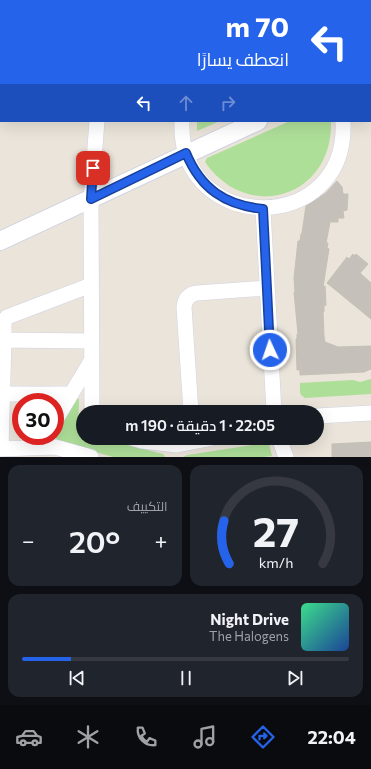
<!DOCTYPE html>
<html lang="ar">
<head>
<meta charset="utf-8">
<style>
  :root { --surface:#171b24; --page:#20242c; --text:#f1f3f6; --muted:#9ea1a6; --line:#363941; --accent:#2563eb }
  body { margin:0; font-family:Commissioner,Cairo,sans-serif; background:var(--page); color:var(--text); direction:rtl; height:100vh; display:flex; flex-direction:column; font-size:15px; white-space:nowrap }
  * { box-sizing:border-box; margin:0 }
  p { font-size:13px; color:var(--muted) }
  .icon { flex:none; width:22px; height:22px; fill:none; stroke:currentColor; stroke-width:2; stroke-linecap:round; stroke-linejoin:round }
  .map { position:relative; height:457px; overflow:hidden; direction:ltr }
  .details { display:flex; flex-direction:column; gap:8px; padding:8px; background:#0d0f14; flex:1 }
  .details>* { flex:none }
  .guide { position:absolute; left:0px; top:0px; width:371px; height:122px; box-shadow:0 4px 16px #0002; direction:rtl; background:#2563eb; color:#fff; overflow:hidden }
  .speed { position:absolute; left:12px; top:393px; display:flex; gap:8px; font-size:20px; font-weight:700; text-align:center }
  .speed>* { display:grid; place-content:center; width:52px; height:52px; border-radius:50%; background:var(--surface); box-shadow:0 4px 16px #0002; line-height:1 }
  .speed .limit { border:6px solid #d22; background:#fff; color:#111 }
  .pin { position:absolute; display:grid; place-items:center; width:34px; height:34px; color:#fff; margin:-17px; border-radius:8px; box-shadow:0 2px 6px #0006 }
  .me { position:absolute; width:44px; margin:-22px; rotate:357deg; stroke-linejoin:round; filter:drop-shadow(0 0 3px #0008) }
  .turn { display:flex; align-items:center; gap:14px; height:84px; padding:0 16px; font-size:18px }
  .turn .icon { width:52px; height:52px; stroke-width:2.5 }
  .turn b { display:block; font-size:28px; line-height:34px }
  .lanes { display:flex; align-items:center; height:38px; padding:0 16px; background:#0003; justify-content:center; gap:20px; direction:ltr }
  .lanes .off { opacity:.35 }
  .big { font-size:30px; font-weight:600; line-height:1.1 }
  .details .tile { flex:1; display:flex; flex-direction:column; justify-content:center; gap:6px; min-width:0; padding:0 14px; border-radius:12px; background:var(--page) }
  .details .dial { align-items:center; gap:0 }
  .dial svg { height:104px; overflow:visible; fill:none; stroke:var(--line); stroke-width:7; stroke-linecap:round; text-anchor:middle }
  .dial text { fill:var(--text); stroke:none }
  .song { display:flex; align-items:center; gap:12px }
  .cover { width:48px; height:48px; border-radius:6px; background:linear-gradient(135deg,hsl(150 70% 55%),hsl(220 70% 35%)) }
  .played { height:4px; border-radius:2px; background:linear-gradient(90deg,var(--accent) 15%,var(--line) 15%) }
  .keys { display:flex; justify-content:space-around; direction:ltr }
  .heat { display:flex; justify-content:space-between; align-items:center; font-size:22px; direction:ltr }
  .details .tiles { flex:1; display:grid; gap:8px; grid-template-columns:1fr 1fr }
  .tile:last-child { grid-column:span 2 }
  .trip { position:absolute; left:76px; top:405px; width:248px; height:40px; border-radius:20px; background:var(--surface); box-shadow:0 4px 16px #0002; font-weight:600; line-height:40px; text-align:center; direction:rtl }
  .dock { display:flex; height:64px; justify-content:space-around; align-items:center; background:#090b0e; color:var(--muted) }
  .dock .icon { width:28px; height:28px }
  .dock .on { color:var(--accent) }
  .dock b { font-size:18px; color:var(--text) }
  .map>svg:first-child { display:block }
</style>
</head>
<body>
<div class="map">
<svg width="371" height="457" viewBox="0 0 371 457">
  <rect width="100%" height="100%" fill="#eae4da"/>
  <path fill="#aedf99" d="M197,121H220L197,131Z
    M290,121L331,122C333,197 248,224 205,162L207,158Z
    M371,379V394L305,398L301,395L300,392V383L353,380L360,382Z
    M75,398L79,399L78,433L83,434V438H99L163,454L165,457H113L60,442L56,438V435Z
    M266,443L269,444L272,456L264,457H183L187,455Z"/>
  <path fill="#c5c1ba" stroke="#c5c0b4" d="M337,181L342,187L343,194H348L347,210L343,211L344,218H338V222H330L326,243H328L327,248L329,249L323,287L325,286L326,305L324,306V312H323L324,336L325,342L338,347L371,346V369L364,372L300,375V370H297L296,339H297V334H298L294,292H295L294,278L298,241H300L301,234L302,233L306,206L326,193Z
    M353,254L355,256L356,254L368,264L360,273L371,283V319L327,283L347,257L349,259Z
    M371,442V457H332V444Z"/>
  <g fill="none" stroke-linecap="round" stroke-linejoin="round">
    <g stroke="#d0d2e1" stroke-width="16">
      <path id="minor" d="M127,0L130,1
        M193,0L194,1
        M245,0V1
        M145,1L146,0
        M0,33H1
        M182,121C177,236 349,237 343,121
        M263,209L274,412
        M0,340H4V322L7,317L91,285
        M2,394H71
        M92,412L91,199L97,121
        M191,412L184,307C185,299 189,294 197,293L267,288
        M317,416L371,413
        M55,421L91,361
        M132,438L142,441L177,445L213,438
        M279,438L286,457
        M0,449H1L4,340L91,341
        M1,449L55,447L91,457"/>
    </g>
    <g stroke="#d0d2e1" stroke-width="20">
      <path id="tertiary" d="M370,95H371
        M0,241L258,121"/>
    </g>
    <use href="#minor" stroke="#fff" stroke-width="15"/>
    <use href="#tertiary" stroke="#fff" stroke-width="18"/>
  </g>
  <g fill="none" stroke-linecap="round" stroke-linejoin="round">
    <g stroke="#184099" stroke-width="10">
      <path id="route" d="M93,168L91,199L186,153C201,189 225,205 263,209L270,350"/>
    </g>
    <use href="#route" stroke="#2563eb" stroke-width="7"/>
  </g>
</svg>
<div class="speed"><div class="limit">30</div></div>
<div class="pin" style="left:93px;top:168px;background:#d93025"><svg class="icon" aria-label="arrive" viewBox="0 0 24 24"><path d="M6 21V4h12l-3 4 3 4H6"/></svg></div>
<svg class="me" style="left:270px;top:350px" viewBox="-20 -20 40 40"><circle r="17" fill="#2563eb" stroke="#fff" stroke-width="3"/><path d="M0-11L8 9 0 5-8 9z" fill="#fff"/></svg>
<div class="trip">22:05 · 1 دقيقة · 190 m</div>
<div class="guide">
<div class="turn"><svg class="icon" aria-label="left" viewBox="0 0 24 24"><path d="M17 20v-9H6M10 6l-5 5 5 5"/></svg><div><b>70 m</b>انعطف يسارًا</div></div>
<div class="lanes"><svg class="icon" aria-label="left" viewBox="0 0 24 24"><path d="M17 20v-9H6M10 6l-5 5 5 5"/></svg><svg class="icon off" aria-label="ahead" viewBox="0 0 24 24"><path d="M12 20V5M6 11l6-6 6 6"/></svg><svg class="icon off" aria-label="right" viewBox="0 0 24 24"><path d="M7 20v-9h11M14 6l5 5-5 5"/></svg></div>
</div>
</div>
<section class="details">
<div class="tiles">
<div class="tile dial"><svg viewBox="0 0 100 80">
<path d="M14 69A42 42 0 1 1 86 69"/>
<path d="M14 69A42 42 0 0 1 10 36" stroke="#2563eb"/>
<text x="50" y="56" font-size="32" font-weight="700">27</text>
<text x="50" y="72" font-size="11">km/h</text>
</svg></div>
<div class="tile"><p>التكييف</p>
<div class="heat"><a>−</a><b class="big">20°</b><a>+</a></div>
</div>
<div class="tile">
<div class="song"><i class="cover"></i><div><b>Night Drive</b><p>The Halogens</p></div></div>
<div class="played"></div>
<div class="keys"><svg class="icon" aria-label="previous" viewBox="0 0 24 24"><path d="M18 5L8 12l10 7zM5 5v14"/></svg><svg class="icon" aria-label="pause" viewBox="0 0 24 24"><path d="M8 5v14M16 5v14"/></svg><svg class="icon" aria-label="next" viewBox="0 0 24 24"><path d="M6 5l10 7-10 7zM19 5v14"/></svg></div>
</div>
</div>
</section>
<nav class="dock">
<b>22:04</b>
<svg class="icon on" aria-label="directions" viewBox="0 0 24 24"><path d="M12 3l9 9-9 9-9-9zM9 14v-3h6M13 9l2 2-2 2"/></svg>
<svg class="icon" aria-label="music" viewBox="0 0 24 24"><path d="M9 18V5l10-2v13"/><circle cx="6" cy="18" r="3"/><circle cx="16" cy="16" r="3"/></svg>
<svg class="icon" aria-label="phone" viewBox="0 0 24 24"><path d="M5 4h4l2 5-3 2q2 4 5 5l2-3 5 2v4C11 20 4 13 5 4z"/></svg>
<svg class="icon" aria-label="climate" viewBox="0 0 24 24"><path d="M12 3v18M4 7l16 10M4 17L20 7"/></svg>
<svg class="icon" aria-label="car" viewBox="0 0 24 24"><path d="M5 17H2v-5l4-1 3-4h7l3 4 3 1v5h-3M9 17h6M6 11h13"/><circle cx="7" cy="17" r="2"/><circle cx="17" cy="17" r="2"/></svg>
</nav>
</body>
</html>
